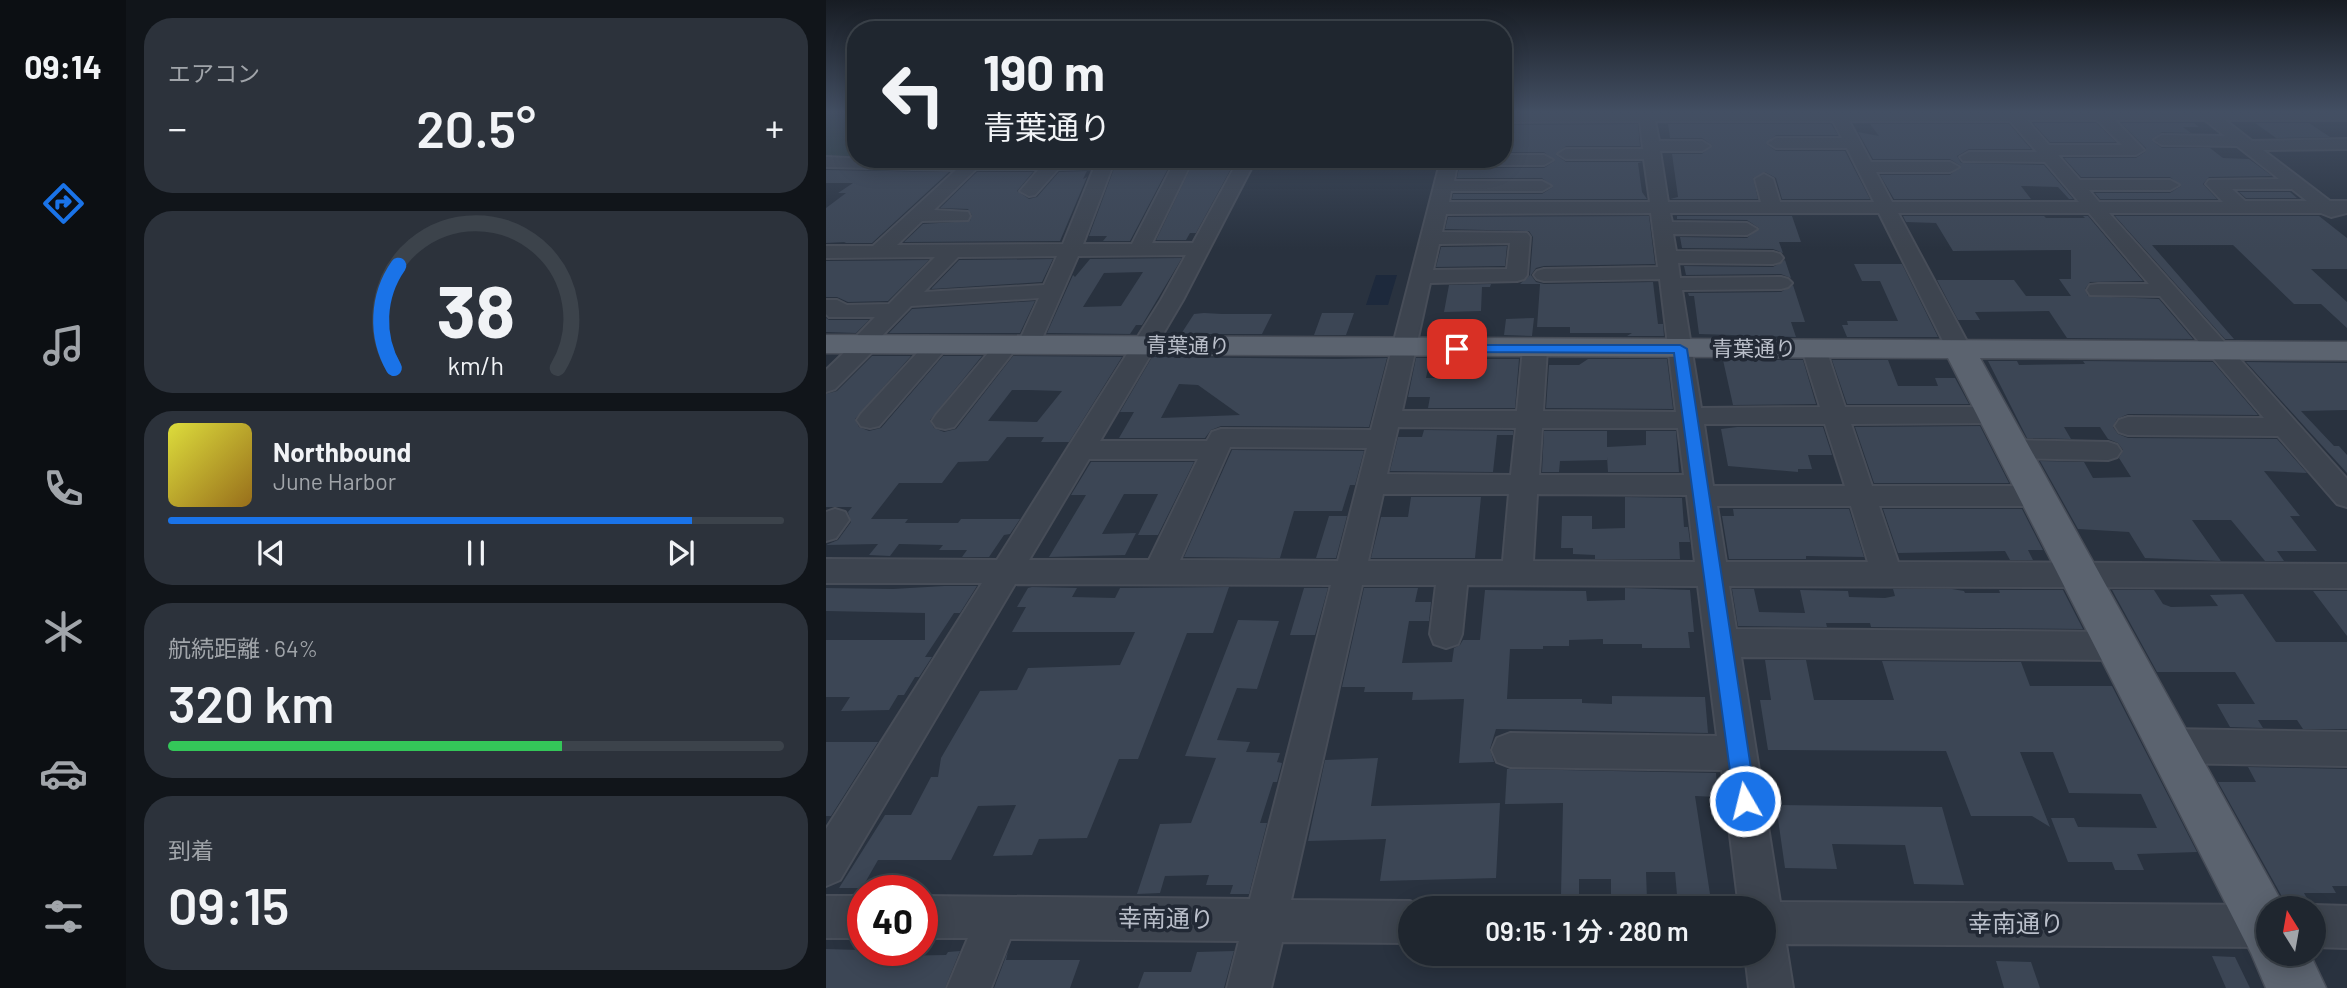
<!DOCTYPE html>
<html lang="ja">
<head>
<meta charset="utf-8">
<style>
  :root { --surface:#1f262f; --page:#2c323b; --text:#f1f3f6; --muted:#a1a5aa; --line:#3c434b; --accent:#1a73e8 }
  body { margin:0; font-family:Barlow,"Noto Sans JP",sans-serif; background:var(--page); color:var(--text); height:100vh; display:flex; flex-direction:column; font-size:26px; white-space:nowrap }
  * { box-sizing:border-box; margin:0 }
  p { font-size:23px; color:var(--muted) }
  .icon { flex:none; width:38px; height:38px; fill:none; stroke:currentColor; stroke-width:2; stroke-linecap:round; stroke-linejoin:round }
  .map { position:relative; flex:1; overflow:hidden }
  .drawer { display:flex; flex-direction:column; gap:18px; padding:18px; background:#11151a; width:700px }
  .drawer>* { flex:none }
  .hud { position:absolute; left:21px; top:21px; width:665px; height:147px; border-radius:28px; box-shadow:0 4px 18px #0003,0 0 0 2px var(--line); background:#1f262f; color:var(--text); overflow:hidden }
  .needle { width:46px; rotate:349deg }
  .tools { position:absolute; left:1430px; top:896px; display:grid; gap:14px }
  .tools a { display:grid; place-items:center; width:70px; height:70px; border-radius:50%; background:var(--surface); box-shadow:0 4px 18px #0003,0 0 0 2px var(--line); font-size:35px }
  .speed { position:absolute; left:21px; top:875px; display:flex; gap:14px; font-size:35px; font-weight:700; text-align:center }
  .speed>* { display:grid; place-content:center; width:91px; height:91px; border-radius:50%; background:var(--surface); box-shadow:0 4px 18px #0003,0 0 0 2px var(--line); line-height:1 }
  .speed .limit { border:10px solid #d22; background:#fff; color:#111 }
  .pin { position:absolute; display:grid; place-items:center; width:60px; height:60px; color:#fff; margin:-30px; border-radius:14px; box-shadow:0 4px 10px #0006 }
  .me { position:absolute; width:77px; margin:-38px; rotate:352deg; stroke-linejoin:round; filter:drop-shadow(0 0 5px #0008) }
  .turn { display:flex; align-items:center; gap:24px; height:147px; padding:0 21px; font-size:32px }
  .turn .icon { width:91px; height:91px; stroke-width:2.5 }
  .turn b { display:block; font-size:49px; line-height:60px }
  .big { font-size:52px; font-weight:600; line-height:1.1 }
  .drawer .tile { flex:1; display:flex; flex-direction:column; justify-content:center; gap:10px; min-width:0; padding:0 24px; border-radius:28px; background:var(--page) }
  .drawer .dial { align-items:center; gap:0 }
  .dial svg { height:182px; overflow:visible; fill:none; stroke:var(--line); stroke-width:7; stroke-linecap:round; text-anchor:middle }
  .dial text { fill:var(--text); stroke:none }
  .song { display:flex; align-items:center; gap:21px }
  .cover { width:84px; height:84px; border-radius:10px; background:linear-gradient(135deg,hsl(60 70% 55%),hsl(40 70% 35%)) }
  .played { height:7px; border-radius:4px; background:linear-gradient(90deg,var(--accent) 85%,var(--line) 85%) }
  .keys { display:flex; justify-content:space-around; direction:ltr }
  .heat { display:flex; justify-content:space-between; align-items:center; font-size:38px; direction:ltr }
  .charge { height:10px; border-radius:5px; background:linear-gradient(90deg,#34c759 64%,var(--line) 0) }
  .trip { position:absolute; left:572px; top:896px; width:378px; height:70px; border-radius:35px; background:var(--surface); box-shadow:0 4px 18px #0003,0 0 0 2px var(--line); font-weight:600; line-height:70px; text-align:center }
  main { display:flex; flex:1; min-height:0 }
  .tabs { display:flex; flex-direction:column; width:126px; justify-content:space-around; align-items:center; background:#0c0f13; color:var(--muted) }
  .tabs .icon { width:49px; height:49px }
  .tabs .on { color:var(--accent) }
  .tabs b { font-size:32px; color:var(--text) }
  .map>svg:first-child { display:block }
</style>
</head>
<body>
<main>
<nav class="tabs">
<b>09:14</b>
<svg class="icon on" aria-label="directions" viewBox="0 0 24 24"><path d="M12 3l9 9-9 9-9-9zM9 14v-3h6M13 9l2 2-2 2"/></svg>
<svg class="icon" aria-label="music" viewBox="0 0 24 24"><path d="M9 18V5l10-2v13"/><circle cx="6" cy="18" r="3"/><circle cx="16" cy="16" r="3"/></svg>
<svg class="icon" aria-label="phone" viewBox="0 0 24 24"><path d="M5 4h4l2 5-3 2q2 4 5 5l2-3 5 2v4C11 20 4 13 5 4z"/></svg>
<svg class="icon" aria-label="climate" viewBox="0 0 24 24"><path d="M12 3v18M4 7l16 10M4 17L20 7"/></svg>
<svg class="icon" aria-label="car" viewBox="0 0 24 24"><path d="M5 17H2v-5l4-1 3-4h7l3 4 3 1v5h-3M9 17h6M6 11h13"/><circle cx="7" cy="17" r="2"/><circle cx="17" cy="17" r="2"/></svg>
<svg class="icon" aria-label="filters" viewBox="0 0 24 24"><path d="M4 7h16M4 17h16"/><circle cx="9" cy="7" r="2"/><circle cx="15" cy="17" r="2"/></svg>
</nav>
<section class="drawer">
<div class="tile"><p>エアコン</p>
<div class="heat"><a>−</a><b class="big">20.5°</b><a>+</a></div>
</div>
<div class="tile dial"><svg viewBox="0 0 100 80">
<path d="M14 69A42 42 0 1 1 86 69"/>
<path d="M14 69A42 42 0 0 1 16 24" stroke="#1a73e8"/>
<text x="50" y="56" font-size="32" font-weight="700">38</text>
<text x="50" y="72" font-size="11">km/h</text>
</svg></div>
<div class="tile">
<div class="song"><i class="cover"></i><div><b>Northbound</b><p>June Harbor</p></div></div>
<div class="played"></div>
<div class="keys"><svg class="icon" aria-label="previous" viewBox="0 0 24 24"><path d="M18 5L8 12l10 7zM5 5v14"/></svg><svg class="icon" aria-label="pause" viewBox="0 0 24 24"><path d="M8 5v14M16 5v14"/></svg><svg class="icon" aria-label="next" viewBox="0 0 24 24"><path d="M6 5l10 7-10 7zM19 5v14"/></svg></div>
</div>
<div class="tile"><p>航続距離 · 64%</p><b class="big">320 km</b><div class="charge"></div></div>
<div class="tile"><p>到着</p><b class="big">09:15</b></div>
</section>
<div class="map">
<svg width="1521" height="988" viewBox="0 0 1521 988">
  <rect width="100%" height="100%" fill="#29323f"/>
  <path fill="#2b3d40" d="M0,111H30V159H70L63,165L0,162Z"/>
  <path fill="#1d293c" d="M550,275H571L562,305H540Z"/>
  <path fill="#3c4655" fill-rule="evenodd" d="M1207,123H1270L1290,142H1224Z
    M1295,123H1368L1373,127H1357L1365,133L1336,132L1326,141L1336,148H1384L1397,158L1423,159L1446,176L1383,177L1377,184L1391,199H1274L1269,193H1344L1355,186L1344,177H1255L1238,158H1310L1319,152L1320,148Z
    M1429,123H1483L1504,137L1450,138Z
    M812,124L814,146H740L730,155L740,162H816L812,163L816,192L821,199H626L627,194H716L727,187L716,178H631L633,168H718L729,161L718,152H677L682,125Z
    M842,124H1005L1012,135H950L940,144L950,151H1019L1044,199H956L950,178L939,172L927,178L932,199H844L852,197L846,154H876L886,145L876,138H844Z
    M1044,124H1183L1205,149H1143L1131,156L1135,163L1218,165L1247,199H1243L1232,187L1195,186L1205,199H1068L1054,175H1124L1135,166L1124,159H1047L1032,132L1053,136Z
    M329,159H347L304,241H277L281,236H263L289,166L301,161Z
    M369,159H389L386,165H407L370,233H364L360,240H330Z
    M0,170L123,172L46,243H18L20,242L0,243V208L20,193H12L27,183H0Z
    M261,171L257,179L261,177L234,241L78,242L97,224L144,221L146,215L142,209L114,208L151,172H207L191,191L203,199L211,197L233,172Z
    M1413,192H1464L1471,198H1420Z
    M823,216L829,264L718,266L710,268L705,275L710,282L718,284L827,282L832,324H837L838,336H801L806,333H744V327H711L714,284H694L704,275L707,237L703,231L619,229L622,217Z
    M851,216H966L975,242H953L957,253L947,249L856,248L854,237L921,238L933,228L921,220L851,219Z
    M1077,216H1218L1220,218H1259L1257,216H1262L1317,281L1264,282L1259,289L1262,296L1333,299L1367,339L1241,338L1223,311L1149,312L1154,320H1132L1111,280H1188L1200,296H1245L1233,279H1245V250L1127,251L1110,223L1080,222Z
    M1289,216H1493L1521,238V269H1485L1521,302V328L1495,304H1468L1407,245H1326L1408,339H1399Z
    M681,246L679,266L610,267L615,247Z
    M356,258L316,325H310L304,334L221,333L247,275L249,277L264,259ZM317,272L295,306L257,307L278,273Z
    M227,259L216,282L105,289L133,260Z
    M103,260L62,301L22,302L11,297H0V261Z
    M959,260L965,278L955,274L860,275L858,266L947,267Z
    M1028,264H1076L1112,337H1021L1016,325H1022L1021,321H1072L1054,281H1036Z
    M665,284L664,287H656L655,311L618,312L623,285Z
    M967,285L979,322H965L970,337L873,334L868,296H863L862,293L955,292Z
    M209,301L194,333H63L86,309Z
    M378,313L396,314H446L436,334H355L368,314Z
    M496,313H528L520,335H488Z
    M0,318L3,320H43L30,333L0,332Z
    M708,318L706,336L678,335L680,319Z
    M46,356H85L29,419L33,427L43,431L55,428L117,356H156L104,420L108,428L118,432L130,429L187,356L296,357L243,442H215L218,437H181L162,461L132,462L116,483H73L45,519H82L79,523H132L135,519H194L184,534L178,535L163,557H136L141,550H113L117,545L73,544L64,556L43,555L52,544L0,545L12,540L25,522L22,512L26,507H0V394L11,391ZM186,390H202L236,391L211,422L162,421Z
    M326,357L511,359L561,358L543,427L395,426L385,430L379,438H293L308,412H294ZM353,384L372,385L414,415L335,418Z
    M590,358H604L600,378H643L647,359H693L689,408H602L604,397H582Z
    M762,359H841L847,409L720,408L723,365H753Z
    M897,360H977L990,404L907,405Z
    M1006,360H1062L1072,386H1112L1109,378H1129L1143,404H1021Z
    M1162,361H1191L1193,365L1259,364L1257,361L1387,362L1432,415L1302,414L1291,419L1287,427L1292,434L1302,438L1451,439L1481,473L1438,471L1474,516H1464L1491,551H1451L1458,561H1439L1405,520H1366L1395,561L1319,558L1303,532L1252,529L1214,461L1258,462L1267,478L1305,477L1293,458L1297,450L1292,443L1282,439L1274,427H1238L1245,439L1201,438Z
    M1420,362L1521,363V410L1475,411L1508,446H1513L1521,455V473Z
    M1154,426L1183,483H1048L1029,427Z
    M911,427H997L1006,455H982L986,469H972V472L902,466L895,429Z
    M598,430L687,431V435H671L667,472L564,471L572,437H596Z
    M718,431H781V447L820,445V431H850L853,472H782L781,457V460L734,461L733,472H716Z
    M406,450L538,451L529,485H524L516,511H468L454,558L358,557Z
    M265,462H368L332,535H312L332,494H298L276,534L310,533L299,555L223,557L260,495H245Z
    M585,497H655L649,558H545L555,517H582Z
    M799,497L856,498L858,527H862L864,542H853L854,559H769V555L747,554V548H735L736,516H766V529L799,528Z
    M907,509H1023L1038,557L980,556V559H903L896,516H908Z
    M1057,509H1196L1217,550H1202L1207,560H1184L1179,551L1072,553Z
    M503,516H521L510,558H490Z
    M118,586H151L134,613H128L99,657H106L93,677H89L78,695H72L63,710L15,711L24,697H0V640H99V613L0,611V588L67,589Z
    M206,587L251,588L246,597L289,598L294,588L403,587L387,633H361L312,759H293L261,838L213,839L206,855L167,856L190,805L152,806L125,860H52L36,888H13L59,815H85L105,777H112L115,758L154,691L191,690L202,668L294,665L309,632H186L200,607H191L202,588Z
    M478,588H502L489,635H464Z
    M538,588H592L589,602H605L603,621H583L576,663L626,662L628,648L634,645L637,640H654L659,590L760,591L761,601L799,600V588L864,590L868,632H862L864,648H816V644H777V639L743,640V646H717V649H684L681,699H756V703L786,704V696L879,697L882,733L670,729L664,749L668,762L633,763L638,699L586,700L587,692H538L539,687H516Z
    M906,589H928L933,612L979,613L974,590L1022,591L1023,597L1059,598L1069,596L1067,589H1126L1138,591L1139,593H1174L1173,590H1237L1257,629L1045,627L1044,623H1000L1001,627L912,626Z
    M1286,590H1328L1337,604L1345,607L1392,606L1384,595L1417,594L1450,642H1521V729H1477L1471,720H1432L1437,728L1404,727L1391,704H1429L1409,672H1331Z
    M1487,591H1521V636Z
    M412,620L453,621L431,689L411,688L391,740L424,742L420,752L454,753L451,762L456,763L451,782H447L434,823H441L423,894H404L407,885H380L383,875L339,876L334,893L311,894L334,824L365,823L390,758L359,756Z
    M939,660H980L988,700H1068L1056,661L1195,662L1204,686H1286L1371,852L1311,854L1318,870H1289L1286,862H1242L1225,818H1248L1252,827L1331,828L1315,794L1243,793L1227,752H1194L1224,827L1206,816H1145L1120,751L942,750L934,700H945Z
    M0,742H52L5,816H0Z
    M552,758L545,806L674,803L670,878L554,881L560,839L482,841L499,760Z
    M1422,767L1521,769V886H1506L1510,893H1478L1483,902H1459L1392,782H1430Z
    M681,769L890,773L892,797L869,796L884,894L851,895L849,872H820L821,899H785V879H753V896L735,895L737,803L679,804Z
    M950,805L1116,807L1138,885L1088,884L1079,845L1006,844L1011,869L959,868Z
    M0,949L67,951L64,956L120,955L122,952L134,951L119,988H0Z
    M182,951L180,960H254L244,988H168Z
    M408,951L398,988H312L318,972H365L371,952Z
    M1386,956L1409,957L1424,988H1400Z
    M1170,961L1205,962L1214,988H1178Z"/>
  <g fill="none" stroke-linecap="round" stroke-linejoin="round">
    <g stroke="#474d58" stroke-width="4">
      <path id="minor" d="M812,111H1521V120H1399L1426,141L1521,139V149L1437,150L1504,201H1521V213L1505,217L1495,213H1283L1521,479V507L1511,504L1452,436L1302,435L1293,432L1289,426L1293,420L1302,417L1438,418L1334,296L1264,295L1261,290L1264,285L1272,284H1323L1263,213H1072L1145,349L1141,354H1125L1121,349L1053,213H844L846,222L921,223L931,229L921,235L847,234L850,251L947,252L954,254L957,258L954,262L947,264L852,263L854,278L955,277L962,279L966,283L962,287L955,289L856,290L875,408L994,407L976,349L980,344H996L1000,349L1019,407H1167L1176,409L1180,415L1176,421L1167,423L1025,424L1046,486H1210L1220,489L1224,496L1220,503L1210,506H1053L1072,562L1521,564V588L903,586L910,629L1290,632L1302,636L1306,646L1302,656L1290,660L915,657L954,902L1442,905L1450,908H1442V947L960,944L967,988H923L919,954H938V908H913L896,770L684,767L671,762L666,750L671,738L684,733L891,736L872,586L641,585L636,634L632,644L620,648L608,644L604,634L610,585H536L465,900L584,901L599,908H584V943L456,942L445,988H401L413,941L184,939L165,988H121L142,938H96V896L424,899L505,585L189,584L14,880L0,886V829L156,583H0V559L171,560L335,300L360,255L252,256L211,350H195L192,346L128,427L119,429L110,427L106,421L110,415L173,340H189L192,344L213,298L85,306L51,341L53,344L49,349L9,389L0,392V370L25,346L23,344L49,317H3L0,314V300H11L21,305L63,304L109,257L0,258V246H47L130,170L0,167V157L63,160L286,159L288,162L257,244H306L350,159H367L326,243H367L413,159H430L357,300L274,441H381L386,432L395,429L545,430L615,159H677V155H718L727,160L718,165H631L628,181H716L725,186L716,191H625L623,202H824L818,159H740L732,154L740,149H817L814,121L677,122V112ZM1201,120H1271L1296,145H1223ZM1289,120H1379L1399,136L1336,135L1328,140L1336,145L1411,146L1453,179L1383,180L1380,184L1397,202H1273L1263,190H1344L1353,185L1344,180H1254L1232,155H1310L1318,150ZM829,121H1007L1016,138H950L942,143L950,148H1021L1048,202H954L947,179L938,174L929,179L935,202H842L834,151H876L884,146L876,141H833ZM1023,121H1184L1211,152H1143L1134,157L1137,161L1219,162L1253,202H1066L1050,172H1124L1133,167L1124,162H1045ZM268,168L237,244L71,245L96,221L142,220L144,216L142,212L108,210L150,169H213L194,191L203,196L209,195L232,169ZM1406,189H1466L1481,201H1419ZM825,213L832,267L718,269L711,271L708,275L711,279L718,281L834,279L850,412L717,411L721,349L717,344H701L697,349L691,411H576L604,283L691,281L698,279L701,275L704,237L701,233L616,232L620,214ZM684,243L681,269L607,270L613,244ZM231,256L218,285L98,292L132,257ZM878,424H999L1019,486H887ZM572,427L690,428L685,475L561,474ZM716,428H852L858,475H713ZM404,447L541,448L512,561L354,560ZM263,459H372L323,560H203ZM557,494H683L677,561H542ZM711,494L861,495L869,562L707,561ZM891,506H1025L1042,562H900Z
        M111,338L119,340L123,345L119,350L53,426L44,428L35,426L31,420L35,414L103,340Z
        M1186,440L1282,442L1291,445L1295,451L1291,457L1282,460L1186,458L1177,455L1173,449L1177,443Z
        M9,509L19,512L23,520L10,538L0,541V512Z
        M1343,729L1521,732V766L1343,763L1330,758L1325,746L1330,734Z
        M0,896H37V938H0Z
        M1488,905L1521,906V948L1488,947V908H1480Z"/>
    </g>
    <g stroke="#474d58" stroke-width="3">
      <path id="major" d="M0,335L1521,342V360L1154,358L1459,908H1442V954H1484L1500,988H1440L1425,953L1122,358L0,353Z"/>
    </g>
    <use href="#minor" fill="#3d444f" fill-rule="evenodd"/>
    <use href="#major" fill="#5b636f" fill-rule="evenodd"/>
  </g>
  <linearGradient id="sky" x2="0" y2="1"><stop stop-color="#171c23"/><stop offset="0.45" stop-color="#434f63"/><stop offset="1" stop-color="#434f63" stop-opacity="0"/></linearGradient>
  <rect width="1521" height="249" fill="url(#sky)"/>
  <path fill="#1a73e8" stroke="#114b97" stroke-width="2" d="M631,345H854L861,349L930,801L927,808L919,811L911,808L908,801L848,353L627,352L625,349Z"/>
  <g text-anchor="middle" stroke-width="7" stroke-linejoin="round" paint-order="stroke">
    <g font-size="21" fill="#babfca" stroke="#222935">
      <text transform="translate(362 346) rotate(1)" y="7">青葉通り</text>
      <text x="928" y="356">青葉通り</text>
    </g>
    <g font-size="24" fill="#babfca" stroke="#222935">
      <text transform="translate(340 919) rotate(1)" y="8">幸南通り</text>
      <text x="1190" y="932">幸南通り</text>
    </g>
  </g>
</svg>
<div class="tools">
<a><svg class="needle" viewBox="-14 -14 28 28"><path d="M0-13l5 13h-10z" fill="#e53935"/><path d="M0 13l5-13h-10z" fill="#a1a5aa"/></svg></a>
</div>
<div class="speed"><div class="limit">40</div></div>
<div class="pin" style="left:631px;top:349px;background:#d93025"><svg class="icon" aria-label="arrive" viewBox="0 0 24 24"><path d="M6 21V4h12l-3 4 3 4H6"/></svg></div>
<svg class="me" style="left:919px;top:801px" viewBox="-20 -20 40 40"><circle r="17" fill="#1a73e8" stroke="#fff" stroke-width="3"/><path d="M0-11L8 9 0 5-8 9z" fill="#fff"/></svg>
<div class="trip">09:15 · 1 分 · 280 m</div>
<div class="hud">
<div class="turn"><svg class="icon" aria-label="left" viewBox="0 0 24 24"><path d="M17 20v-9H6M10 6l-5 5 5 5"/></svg><div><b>190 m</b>青葉通り</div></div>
</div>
</div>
</main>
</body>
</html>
